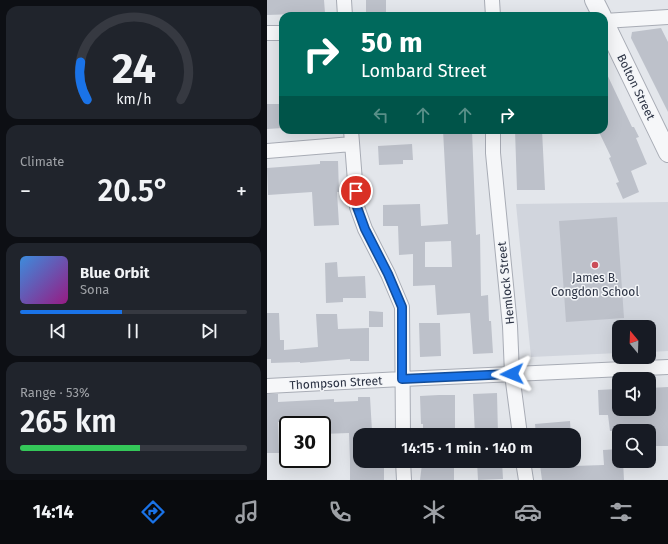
<!DOCTYPE html>
<html lang="en">
<head>
<meta charset="utf-8">
<style>
  :root { --surface:#171b24; --page:#20242c; --text:#f1f3f6; --muted:#9ea1a6; --line:#363941; --accent:#1a73e8 }
  body { margin:0; font-family:"Fira Sans",sans-serif; background:var(--page); color:var(--text); height:100vh; display:flex; flex-direction:column; font-size:15px; white-space:nowrap }
  * { box-sizing:border-box; margin:0 }
  p { font-size:13px; color:var(--muted) }
  .icon { flex:none; width:22px; height:22px; fill:none; stroke:currentColor; stroke-width:2; stroke-linecap:round; stroke-linejoin:round }
  .map { position:relative; flex:1; overflow:hidden }
  .panel { display:flex; flex-direction:column; gap:6px; padding:6px; background:#0d0f14; width:267px }
  .panel>* { flex:none }
  .banner { position:absolute; left:12px; top:12px; width:329px; height:122px; border-radius:12px; box-shadow:0 4px 16px #0002; background:#00695c; color:#fff; overflow:hidden }
  .needle { width:26px; rotate:341deg }
  .buttons { position:absolute; left:345px; top:320px; display:grid; gap:8px }
  .buttons a { display:grid; place-items:center; width:44px; height:44px; border-radius:8px; background:var(--surface); box-shadow:0 4px 16px #0002; font-size:20px }
  .speed { position:absolute; left:12px; top:416px; display:flex; gap:8px; font-size:20px; font-weight:700; text-align:center }
  .speed>* { display:grid; place-content:center; width:52px; height:52px; border-radius:50%; background:var(--surface); box-shadow:0 4px 16px #0002; line-height:1 }
  .speed .limit { border:2px solid #111; border-radius:6px; background:#fff; color:#111 }
  .pin { position:absolute; display:grid; place-items:center; width:34px; height:34px; color:#fff; margin:-17px; border:2px solid #fff; border-radius:50%; box-shadow:0 1px 4px #0007 }
  .me { position:absolute; width:44px; margin:-22px; rotate:268deg; stroke-linejoin:round; filter:drop-shadow(0 0 3px #0008) }
  .turn { display:flex; align-items:center; gap:14px; height:84px; padding:0 16px; font-size:18px }
  .turn .icon { width:52px; height:52px; stroke-width:2.5 }
  .turn b { display:block; font-size:28px; line-height:34px }
  .lanes { display:flex; align-items:center; height:38px; padding:0 16px; background:#0003; justify-content:center; gap:20px; direction:ltr }
  .lanes .off { opacity:.35 }
  .big { font-size:30px; font-weight:600; line-height:1.1 }
  .panel .card { flex:1; display:flex; flex-direction:column; justify-content:center; gap:6px; min-width:0; padding:0 14px; border-radius:12px; background:var(--page) }
  .panel .dial { align-items:center; gap:0 }
  .dial svg { height:104px; overflow:visible; fill:none; stroke:var(--line); stroke-width:7; stroke-linecap:round; text-anchor:middle }
  .dial text { fill:var(--text); stroke:none }
  .song { display:flex; align-items:center; gap:12px }
  .cover { width:48px; height:48px; border-radius:6px; background:linear-gradient(135deg,hsl(210 70% 55%),hsl(310 70% 35%)) }
  .played { height:4px; border-radius:2px; background:linear-gradient(90deg,var(--accent) 45%,var(--line) 45%) }
  .keys { display:flex; justify-content:space-around; direction:ltr }
  .heat { display:flex; justify-content:space-between; align-items:center; font-size:22px; direction:ltr }
  .charge { height:6px; border-radius:3px; background:linear-gradient(90deg,#34c759 53%,var(--line) 0) }
  .trip { position:absolute; left:86px; top:428px; width:228px; height:40px; border-radius:12px; background:var(--surface); box-shadow:0 4px 16px #0002; font-weight:600; line-height:40px; text-align:center }
  .tabs { display:flex; height:64px; justify-content:space-around; align-items:center; background:#090b0e; color:var(--muted) }
  .tabs .icon { width:28px; height:28px }
  .tabs .current { color:var(--accent) }
  .tabs b { font-size:18px; color:var(--text) }
  main { display:flex; flex:1; min-height:0 }
  .map>svg:first-child { display:block }
</style>
</head>
<body>
<main>
<section class="panel">
<div class="card dial"><svg viewBox="0 0 100 80">
<path d="M14 69A42 42 0 1 1 86 69"/>
<path d="M14 69A42 42 0 0 1 9 40" stroke="#1a73e8"/>
<text x="50" y="56" font-size="32" font-weight="700">24</text>
<text x="50" y="72" font-size="11">km/h</text>
</svg></div>
<div class="card"><p>Climate</p>
<div class="heat"><a>−</a><b class="big">20.5°</b><a>+</a></div>
</div>
<div class="card">
<div class="song"><i class="cover"></i><div><b>Blue Orbit</b><p>Sona</p></div></div>
<div class="played"></div>
<div class="keys"><svg class="icon" aria-label="previous" viewBox="0 0 24 24"><path d="M18 5L8 12l10 7zM5 5v14"/></svg><svg class="icon" aria-label="pause" viewBox="0 0 24 24"><path d="M8 5v14M16 5v14"/></svg><svg class="icon" aria-label="next" viewBox="0 0 24 24"><path d="M6 5l10 7-10 7zM19 5v14"/></svg></div>
</div>
<div class="card"><p>Range · 53%</p><b class="big">265 km</b><div class="charge"></div></div>
</section>
<div class="map">
<svg width="401" height="480" viewBox="0 0 401 480">
  <rect width="100%" height="100%" fill="#e3e6eb"/>
  <path fill="#d1d5dd" d="M401,202V351L382,352V327H352V353L264,357L249,204Z"/>
  <path fill="#bdc1ca" fill-rule="evenodd" d="M0,0H57L58,13L0,15Z
    M99,0H119V12H99Z
    M394,28L401,42V112L364,38L365,32Z
    M337,68L365,127H367L372,137L369,138L380,164L364,171L372,192L356,199L349,183L352,182L342,158L344,157L331,130H337Z
    M0,104H16V128L0,129Z
    M176,130H205L209,235L213,234L214,296L221,295L222,321H224L226,353L206,354L203,313L170,315L168,285L146,286V254L132,255L131,226H116V205L153,204L154,226L181,224ZM184,241L185,267H158V242Z
    M248,130H275L278,190H250Z
    M145,144L146,160H136V164L112,165L111,146Z
    M53,161H71L72,192H70L72,225L47,226L45,192L1,195L0,168L53,164Z
    M350,217L357,318L299,322L292,221Z
    M70,262L71,277L98,276L99,298H76V302L59,303L58,263Z
    M102,311L116,312V327H102Z
    M0,313H12L13,340H17V350L51,347L49,314H70L71,329L102,328V361H83V359L33,363V362L4,363V359H0Z
    M152,323H173L174,356L153,357Z
    M401,387V446H382V431H343L341,415H332L331,390L350,389L351,409H382V388Z
    M230,393L231,435H208L206,394Z
    M0,394H11V402L67,399V402L91,401V397H103L105,431H93V461H99L100,468H117V480H83V461L82,433L55,434V425H48V420L11,422L12,453H0Z
    M172,395H188V435H156V424H154L153,396Z
    M303,421L304,435H269L268,424Z
    M352,449V461H356L357,480H275L273,465L306,461L307,466L337,465L336,450Z
    M235,461L236,479L211,480L210,462Z
    M155,464L187,465V480H153Z"/>
  <g fill="none" stroke-linecap="round" stroke-linejoin="round">
    <g stroke="#a8acb5" stroke-width="16">
      <path id="minor" d="M77,0L78,16
        M225,0L226,16
        M337,21L401,17
        M0,33H16
        M84,130L90,207L98,229L121,274L135,307L136,435
        M226,130V153L243,326L245,374L253,435
        M0,151L85,144
        M0,386L135,379L401,367
        M136,461L137,480
        M256,461L259,480"/>
    </g>
    <g stroke="#a8acb5" stroke-width="20">
      <path id="tertiary" d="M327,0L335,16
        M337,21L401,153"/>
    </g>
    <use href="#minor" stroke="#f6f7f9" stroke-width="14"/>
    <use href="#tertiary" stroke="#f6f7f9" stroke-width="18"/>
  </g>
  <g fill="none" stroke-linecap="round" stroke-linejoin="round">
    <g stroke="#114b97" stroke-width="10">
      <path id="route" d="M89,191L90,207L98,229L121,274L135,307V379L245,374"/>
    </g>
    <use href="#route" stroke="#1a73e8" stroke-width="7"/>
  </g>
  <circle fill="#cb4d58" stroke="#f3f5f8" stroke-width="1.5" cx="328" cy="265" r="4"/>
  <g text-anchor="middle" stroke-width="3" stroke-linejoin="round" paint-order="stroke">
    <g font-size="12" fill="#2b3243" stroke="#f3f5f8">
      <text transform="translate(369 87) rotate(64)" y="4">Bolton Street</text>
      <text transform="translate(239 283) rotate(-96)" y="4">Hemlock Street</text>
      <text transform="translate(69 383) rotate(-3)" y="4">Thompson Street</text>
    </g>
    <g font-size="12" fill="#2b3243" stroke="#f3f5f8">
      <text x="328" y="282">James B.<tspan x="328" dy="14">Congdon School</tspan></text>
    </g>
  </g>
</svg>
<div class="buttons">
<a><svg class="needle" viewBox="-14 -14 28 28"><path d="M0-13l5 13h-10z" fill="#e53935"/><path d="M0 13l5-13h-10z" fill="#9ea1a6"/></svg></a>
<a><svg class="icon" aria-label="sound" viewBox="0 0 24 24"><path d="M4 9h4l5-4v14l-5-4H4zM17 9q2 3 0 6"/></svg></a>
<a><svg class="icon" aria-label="search" viewBox="0 0 24 24"><circle cx="10" cy="10" r="6"/><path d="M15 15l6 6"/></svg></a>
</div>
<div class="speed"><div class="limit">30</div></div>
<div class="pin" style="left:89px;top:191px;background:#d93025"><svg class="icon" aria-label="arrive" viewBox="0 0 24 24"><path d="M6 21V4h12l-3 4 3 4H6"/></svg></div>
<svg class="me" style="left:245px;top:374px" viewBox="-20 -20 40 40"><path d="M0-17L14 15 0 8-14 15z" fill="#1a73e8" stroke="#fff" stroke-width="4"/></svg>
<div class="trip">14:15 · 1 min · 140 m</div>
<div class="banner">
<div class="turn"><svg class="icon" aria-label="right" viewBox="0 0 24 24"><path d="M7 20v-9h11M14 6l5 5-5 5"/></svg><div><b>50 m</b>Lombard Street</div></div>
<div class="lanes"><svg class="icon off" aria-label="left" viewBox="0 0 24 24"><path d="M17 20v-9H6M10 6l-5 5 5 5"/></svg><svg class="icon off" aria-label="ahead" viewBox="0 0 24 24"><path d="M12 20V5M6 11l6-6 6 6"/></svg><svg class="icon off" aria-label="ahead" viewBox="0 0 24 24"><path d="M12 20V5M6 11l6-6 6 6"/></svg><svg class="icon" aria-label="right" viewBox="0 0 24 24"><path d="M7 20v-9h11M14 6l5 5-5 5"/></svg></div>
</div>
</div>
</main>
<nav class="tabs">
<b>14:14</b>
<svg class="icon current" aria-label="directions" viewBox="0 0 24 24"><path d="M12 3l9 9-9 9-9-9zM9 14v-3h6M13 9l2 2-2 2"/></svg>
<svg class="icon" aria-label="music" viewBox="0 0 24 24"><path d="M9 18V5l10-2v13"/><circle cx="6" cy="18" r="3"/><circle cx="16" cy="16" r="3"/></svg>
<svg class="icon" aria-label="phone" viewBox="0 0 24 24"><path d="M5 4h4l2 5-3 2q2 4 5 5l2-3 5 2v4C11 20 4 13 5 4z"/></svg>
<svg class="icon" aria-label="climate" viewBox="0 0 24 24"><path d="M12 3v18M4 7l16 10M4 17L20 7"/></svg>
<svg class="icon" aria-label="car" viewBox="0 0 24 24"><path d="M5 17H2v-5l4-1 3-4h7l3 4 3 1v5h-3M9 17h6M6 11h13"/><circle cx="7" cy="17" r="2"/><circle cx="17" cy="17" r="2"/></svg>
<svg class="icon" aria-label="filters" viewBox="0 0 24 24"><path d="M4 7h16M4 17h16"/><circle cx="9" cy="7" r="2"/><circle cx="15" cy="17" r="2"/></svg>
</nav>
</body>
</html>
